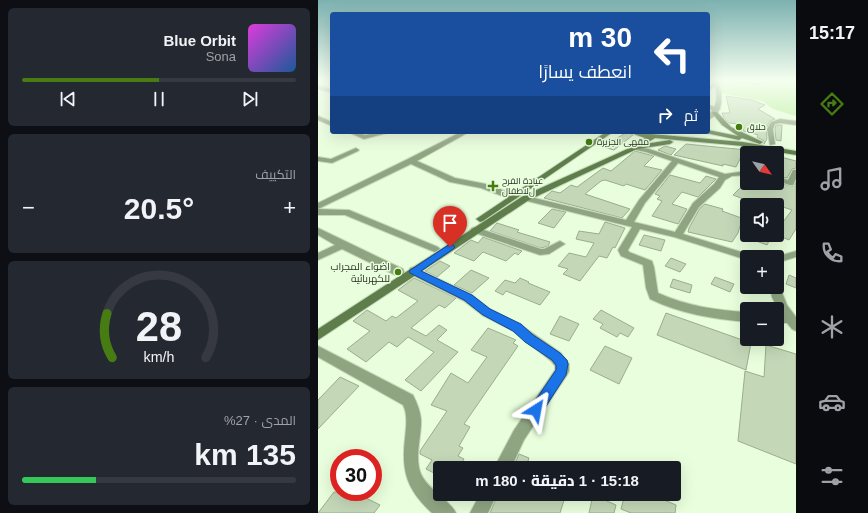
<!DOCTYPE html>
<html lang="ar">
<head>
<meta charset="utf-8">
<style>
  :root { --surface:#171b24; --page:#242831; --text:#f1f3f6; --muted:#9ea1a6; --line:#363941; --accent:#467c12 }
  body { margin:0; font-family:Arial,Cairo,sans-serif; background:var(--page); color:var(--text); direction:rtl; height:100vh; display:flex; flex-direction:column; font-size:15px; white-space:nowrap }
  * { box-sizing:border-box; margin:0 }
  p { font-size:13px; color:var(--muted) }
  .icon { flex:none; width:22px; height:22px; fill:none; stroke:currentColor; stroke-width:2; stroke-linecap:round; stroke-linejoin:round }
  .map { position:relative; flex:1; overflow:hidden; direction:ltr }
  .side { display:flex; flex-direction:column; gap:8px; padding:8px; background:#0d0f14; width:318px }
  .side>* { flex:none }
  .top-card { position:absolute; left:12px; top:12px; width:380px; height:122px; border-radius:4px; box-shadow:0 4px 16px #0002; direction:rtl; background:#1a4fa0; color:#fff; overflow:hidden }
  .needle { width:26px; rotate:124deg }
  .fabs { position:absolute; left:422px; top:146px; display:grid; gap:8px }
  .fabs a { display:grid; place-items:center; width:44px; height:44px; border-radius:4px; background:var(--surface); box-shadow:0 4px 16px #0002; font-size:20px }
  .speed { position:absolute; left:12px; top:449px; display:flex; gap:8px; font-size:20px; font-weight:700; text-align:center }
  .speed>* { display:grid; place-content:center; width:52px; height:52px; border-radius:50%; background:var(--surface); box-shadow:0 4px 16px #0002; line-height:1 }
  .speed .limit { border:6px solid #d22; background:#fff; color:#111 }
  .pin { position:absolute; display:grid; place-items:center; width:34px; height:34px; color:#fff; margin:-41px -17px; border-radius:50% 50% 50% 0; rotate:-45deg; box-shadow:0 0 4px #0007 }
  .pin .icon { rotate:45deg }
  .me { position:absolute; width:44px; margin:-22px; rotate:34deg; stroke-linejoin:round; filter:drop-shadow(0 0 3px #0008) }
  .turn { display:flex; align-items:center; gap:14px; height:84px; padding:0 12px; font-size:18px }
  .turn .icon { width:52px; height:52px; stroke-width:2.5 }
  .turn b { display:block; font-size:28px; line-height:34px }
  .then { display:flex; align-items:center; height:38px; padding:0 12px; background:#0003; gap:8px; font-size:15px }
  .big { font-size:30px; font-weight:800; line-height:1.1 }
  .side .tile { flex:1; display:flex; flex-direction:column; justify-content:center; gap:6px; min-width:0; padding:0 14px; border-radius:6px; background:var(--page) }
  .side .dial { align-items:center; gap:0 }
  .dial svg { height:104px; overflow:visible; fill:none; stroke:var(--line); stroke-width:7; stroke-linecap:round; text-anchor:middle }
  .dial text { fill:var(--text); stroke:none }
  .song { display:flex; align-items:center; gap:12px }
  .cover { width:48px; height:48px; border-radius:6px; background:linear-gradient(135deg,hsl(300 70% 55%),hsl(210 70% 35%)) }
  .played { height:4px; border-radius:2px; background:linear-gradient(90deg,var(--accent) 50%,var(--line) 50%) }
  .keys { display:flex; justify-content:space-around; direction:ltr }
  .heat { display:flex; justify-content:space-between; align-items:center; font-size:22px; direction:ltr }
  .charge { height:6px; border-radius:3px; background:linear-gradient(90deg,#34c759 27%,var(--line) 0) }
  .trip { position:absolute; left:115px; top:461px; width:248px; height:40px; border-radius:4px; background:var(--surface); box-shadow:0 4px 16px #0002; font-weight:800; line-height:40px; text-align:center; direction:rtl }
  main { display:flex; flex:1; min-height:0 }
  .tab-bar { display:flex; flex-direction:column; width:72px; justify-content:space-around; align-items:center; background:#090b0e; color:var(--muted) }
  .tab-bar .icon { width:28px; height:28px }
  .tab-bar .on { color:var(--accent) }
  .tab-bar b { font-size:18px; color:var(--text) }
  .map>svg:first-child { display:block }
</style>
</head>
<body>
<main>
<nav class="tab-bar">
<b>15:17</b>
<svg class="icon on" aria-label="directions" viewBox="0 0 24 24"><path d="M12 3l9 9-9 9-9-9zM9 14v-3h6M13 9l2 2-2 2"/></svg>
<svg class="icon" aria-label="music" viewBox="0 0 24 24"><path d="M9 18V5l10-2v13"/><circle cx="6" cy="18" r="3"/><circle cx="16" cy="16" r="3"/></svg>
<svg class="icon" aria-label="phone" viewBox="0 0 24 24"><path d="M5 4h4l2 5-3 2q2 4 5 5l2-3 5 2v4C11 20 4 13 5 4z"/></svg>
<svg class="icon" aria-label="climate" viewBox="0 0 24 24"><path d="M12 3v18M4 7l16 10M4 17L20 7"/></svg>
<svg class="icon" aria-label="car" viewBox="0 0 24 24"><path d="M5 17H2v-5l4-1 3-4h7l3 4 3 1v5h-3M9 17h6M6 11h13"/><circle cx="7" cy="17" r="2"/><circle cx="17" cy="17" r="2"/></svg>
<svg class="icon" aria-label="filters" viewBox="0 0 24 24"><path d="M4 7h16M4 17h16"/><circle cx="9" cy="7" r="2"/><circle cx="15" cy="17" r="2"/></svg>
</nav>
<div class="map">
<svg width="478" height="513" viewBox="0 0 478 513">
  <rect width="100%" height="100%" fill="#e8fedc"/>
  <path fill="#b9eb9a" d="M400,81H413L442,85L458,81H478V116L455,109L444,101L402,93Z"/>
  <path fill="#c4d8b8" stroke="#9aae8e" d="M408,96L434,100L447,105L440,109L457,119L452,121L448,128L449,139L446,144V141L439,137L440,135L425,131L426,127L421,126L422,124L411,123L406,118L404,113H412Z
    M458,125H464L463,141L458,140L457,129Z
    M309,132L315,135L296,150L285,147Z
    M368,144L429,150V159L423,157L418,167L405,164V166L356,155Z
    M347,146L358,149L353,155L340,150Z
    M317,151L336,156L326,166L344,170L327,190L308,184L306,186L287,180L283,181L267,194L312,209L304,218L226,198L234,191L242,193L253,185L259,187L285,168L293,171Z
    M459,156L478,161V168L474,169L469,178L459,176Z
    M352,175L382,183L388,176L398,179L380,197L364,192L354,204L369,209L360,224L334,216L344,201L339,199L342,196L337,194Z
    M478,182V229L471,240L459,235V225L462,226L474,210L459,205H441L415,195L423,187L426,188L429,183H459L475,186Z
    M387,204L405,209L404,211L429,220L425,227L422,226L420,233L414,242L370,232L371,228L382,208Z
    M234,209L248,212L236,228L220,223Z
    M287,222L307,228L297,248L295,247L289,258L281,256L262,281L245,274L250,269L240,266L251,253L268,257L276,243L258,239L261,231L281,234Z
    M179,223L201,230L199,232L232,242L230,246L223,248L172,231Z
    M326,235L347,240L343,251L321,245Z
    M426,235H454L449,245L425,236Z
    M165,237L204,251L200,255L197,253L188,261L165,252L156,261L136,253L153,240L160,243Z
    M353,258L368,264L362,272L347,266Z
    M122,261L132,266L119,277L107,271Z
    M153,270L171,278L154,293L136,285Z
    M471,275L478,278V288L468,284Z
    M397,277L416,284L412,292L393,284Z
    M96,278L138,298L127,308L121,305L93,328L108,336L121,325L129,330L119,340L140,352L103,391L87,380L116,352L90,337L79,347L71,342L48,362L29,349L52,331L35,321L49,310L68,321L74,316L78,318L100,301L80,290Z
    M202,278L211,282L210,283L232,292L222,305L188,291L185,295L177,291L187,280L197,283Z
    M355,279L374,285L372,293L352,287Z
    M283,310L316,328L310,337L302,333L299,337L282,328L285,324L275,319Z
    M348,313L433,343L428,370L339,335Z
    M242,316L261,324L251,341L232,334Z
    M170,328L198,340L195,343L200,346L146,424L152,427L141,446L145,448L140,456L146,459L141,468H122V476L108,469L114,460L102,454V451L129,411L113,405L133,373L150,383L169,357L153,350Z
    M448,345L478,354V464L420,441L427,371L446,377Z
    M287,346L314,358L301,384L272,370Z
    M22,377L41,386L0,429V400Z
    M201,454L211,458L210,461L228,468H195Z
    M16,492H36L62,505L56,513H0Z
    M180,494H248L242,513H172Z
    M307,494H332L358,505L357,513H313L303,509Z
    M275,495L298,505L296,513H271Z"/>
  <g fill="none" stroke-linecap="round" stroke-linejoin="round">
    <g stroke="#c6d9bb" stroke-width="2">
      <path id="minor" d="M413,81L440,83L456,81L440,85Z
        M0,85L14,89V93L0,89Z
        M390,105L401,108L402,109L399,111L390,109Z
        M0,116L14,122V126L0,120Z
        M462,119L478,121V125L462,123L457,124L455,129L457,144L452,145L449,129L453,122Z
        M30,132H39L47,135L61,132H73L46,139Z
        M143,132H151L99,161L137,178L168,184L198,195L199,197L198,199H192L163,188L132,182L93,164L0,209V203L90,159Z
        M315,146L331,149L407,174L429,171V175L414,176L407,180L402,188L381,207L365,234L433,255L434,257H429V260L356,237L322,229L310,250L311,252L334,261L336,267L340,293C369,306 398,310 429,312V322C395,319 363,314 332,299L328,288L325,265L303,256L300,250L314,227L205,200L204,198L208,196L308,220L321,200L354,161L328,152L313,149L312,148ZM360,163L401,177L396,184L375,203L357,232L316,222L327,203Z
        M38,148L41,150L40,151L14,163L0,161V157L13,159Z
        M475,170H478V179L475,185H472L459,181V177L470,180Z
        M0,209L31,210L120,247L122,249L117,252L114,251L27,215H0Z
        M157,227L223,249H226L242,241L247,244L231,254L222,255L154,232L152,230L154,228Z
        M0,228L85,269L86,272L85,275H77L24,249L0,260V253L17,245L0,235Z
        M478,251V257L459,263V257H457Z
        M96,267L154,295L172,309L203,325L243,353L251,364V371L249,375L206,440L193,468H176L196,430L237,370V366L233,361L195,331L164,315L146,301L92,274L91,271L92,268Z
        M459,284L462,287L469,305L478,317V331L474,329L469,323H459V313H462L454,297L452,287H459Z
        M0,346L95,395C99,403 102,410 103,419C104,436 96,457 103,474C110,490 132,500 138,513H114C89,490 83,472 87,438C88,427 90,415 85,405L0,357Z
        M162,494H179L170,513H152Z"/>
    </g>
    <g stroke="#c6d9bb" stroke-width="2">
      <path id="tertiary" d="M396,81H400L401,83C405,97 406,113 390,120V115C399,107 400,98 397,86L390,91V87L396,83Z
        M345,132H355L346,134Z"/>
    </g>
    <g stroke="#c6d9bb" stroke-width="2">
      <path id="secondary" d="M395,112H399L413,127L445,142L442,144L424,138L421,140L388,133L387,132H390V130L420,136L404,125L394,113Z
        M288,132H295L165,221L162,222L158,219Z
        M310,132L425,142L478,151V155L425,146L337,138L327,144L352,140L355,142L352,144L319,149L211,200L0,340V329L205,196L316,146L327,138Z"/>
    </g>
    <use href="#minor" fill="#8fa582" fill-rule="evenodd"/>
    <use href="#tertiary" fill="#8fa582" fill-rule="evenodd"/>
    <use href="#secondary" fill="#5e7d4a" fill-rule="evenodd"/>
  </g>
  <linearGradient id="sky" x2="0" y2="1"><stop stop-color="#7cb1b0"/><stop offset="0.53" stop-color="#f5ffef"/><stop offset="1" stop-color="#f5ffef" stop-opacity="0"/></linearGradient>
  <rect width="478" height="152" fill="url(#sky)"/>
  <path fill="#1a73e8" stroke="#114b97" d="M132,244L135,245L137,247L135,249L103,271L154,295L172,309L203,324L215,335L242,353L249,360L250,364L248,375L223,414L218,416L213,414L211,410L238,370V365L234,360L207,342L195,331L165,315L146,300L92,273L91,271Z"/>
  <g fill="#467c12" stroke="#e8fedc" stroke-width="1.5">
    <circle cx="421" cy="127" r="4"/>
    <circle cx="271" cy="142" r="4"/>
    <path d="M173 180h4v4h4v4h-4v4h-4v-4h-4v-4h4z"/>
    <circle cx="80" cy="272" r="4"/>
  </g>
  <g text-anchor="middle" stroke-width="3" stroke-linejoin="round" paint-order="stroke">
    <g font-size="9" fill="#293125" stroke="#e8fedc" text-anchor="start">
      <text x="429" y="130">حلاق</text>
      <text x="279" y="145">مقهى الجزيرة</text>
      <text x="184" y="184">عيادة الفرح<tspan x="184" dy="10">لﻻطفال</tspan></text>
    </g>
    <g font-size="10" fill="#293125" stroke="#e8fedc" text-anchor="end">
      <text x="72" y="270">اضواء المجراب<tspan x="72" dy="12">للكهربائية</tspan></text>
    </g>
  </g>
</svg>
<div class="fabs">
<a><svg class="needle" viewBox="-14 -14 28 28"><path d="M0-13l5 13h-10z" fill="#e53935"/><path d="M0 13l5-13h-10z" fill="#9ea1a6"/></svg></a>
<a><svg class="icon" aria-label="sound" viewBox="0 0 24 24"><path d="M4 9h4l5-4v14l-5-4H4zM17 9q2 3 0 6"/></svg></a>
<a>+</a>
<a>−</a>
</div>
<div class="speed"><div class="limit">30</div></div>
<div class="pin" style="left:132px;top:247px;background:#d93025"><svg class="icon" aria-label="arrive" viewBox="0 0 24 24"><path d="M6 21V4h12l-3 4 3 4H6"/></svg></div>
<svg class="me" style="left:218px;top:410px" viewBox="-20 -20 40 40"><path d="M0-17L14 15 0 8-14 15z" fill="#1a73e8" stroke="#fff" stroke-width="4"/></svg>
<div class="trip">15:18 · 1 دقيقة · 180 m</div>
<div class="top-card">
<div class="turn"><svg class="icon" aria-label="left" viewBox="0 0 24 24"><path d="M17 20v-9H6M10 6l-5 5 5 5"/></svg><div><b>30 m</b>انعطف يسارًا</div></div>
<div class="then">ثم<svg class="icon" aria-label="right" viewBox="0 0 24 24"><path d="M7 20v-9h11M14 6l5 5-5 5"/></svg></div>
</div>
</div>
<section class="side">
<div class="tile">
<div class="song"><i class="cover"></i><div><b>Blue Orbit</b><p>Sona</p></div></div>
<div class="played"></div>
<div class="keys"><svg class="icon" aria-label="previous" viewBox="0 0 24 24"><path d="M18 5L8 12l10 7zM5 5v14"/></svg><svg class="icon" aria-label="pause" viewBox="0 0 24 24"><path d="M8 5v14M16 5v14"/></svg><svg class="icon" aria-label="next" viewBox="0 0 24 24"><path d="M6 5l10 7-10 7zM19 5v14"/></svg></div>
</div>
<div class="tile"><p>التكييف</p>
<div class="heat"><a>−</a><b class="big">20.5°</b><a>+</a></div>
</div>
<div class="tile dial"><svg viewBox="0 0 100 80">
<path d="M14 69A42 42 0 1 1 86 69"/>
<path d="M14 69A42 42 0 0 1 10 35" stroke="#467c12"/>
<text x="50" y="56" font-size="32" font-weight="700">28</text>
<text x="50" y="72" font-size="11">km/h</text>
</svg></div>
<div class="tile"><p>المدى · 27%</p><b class="big">135 km</b><div class="charge"></div></div>
</section>
</main>
</body>
</html>
